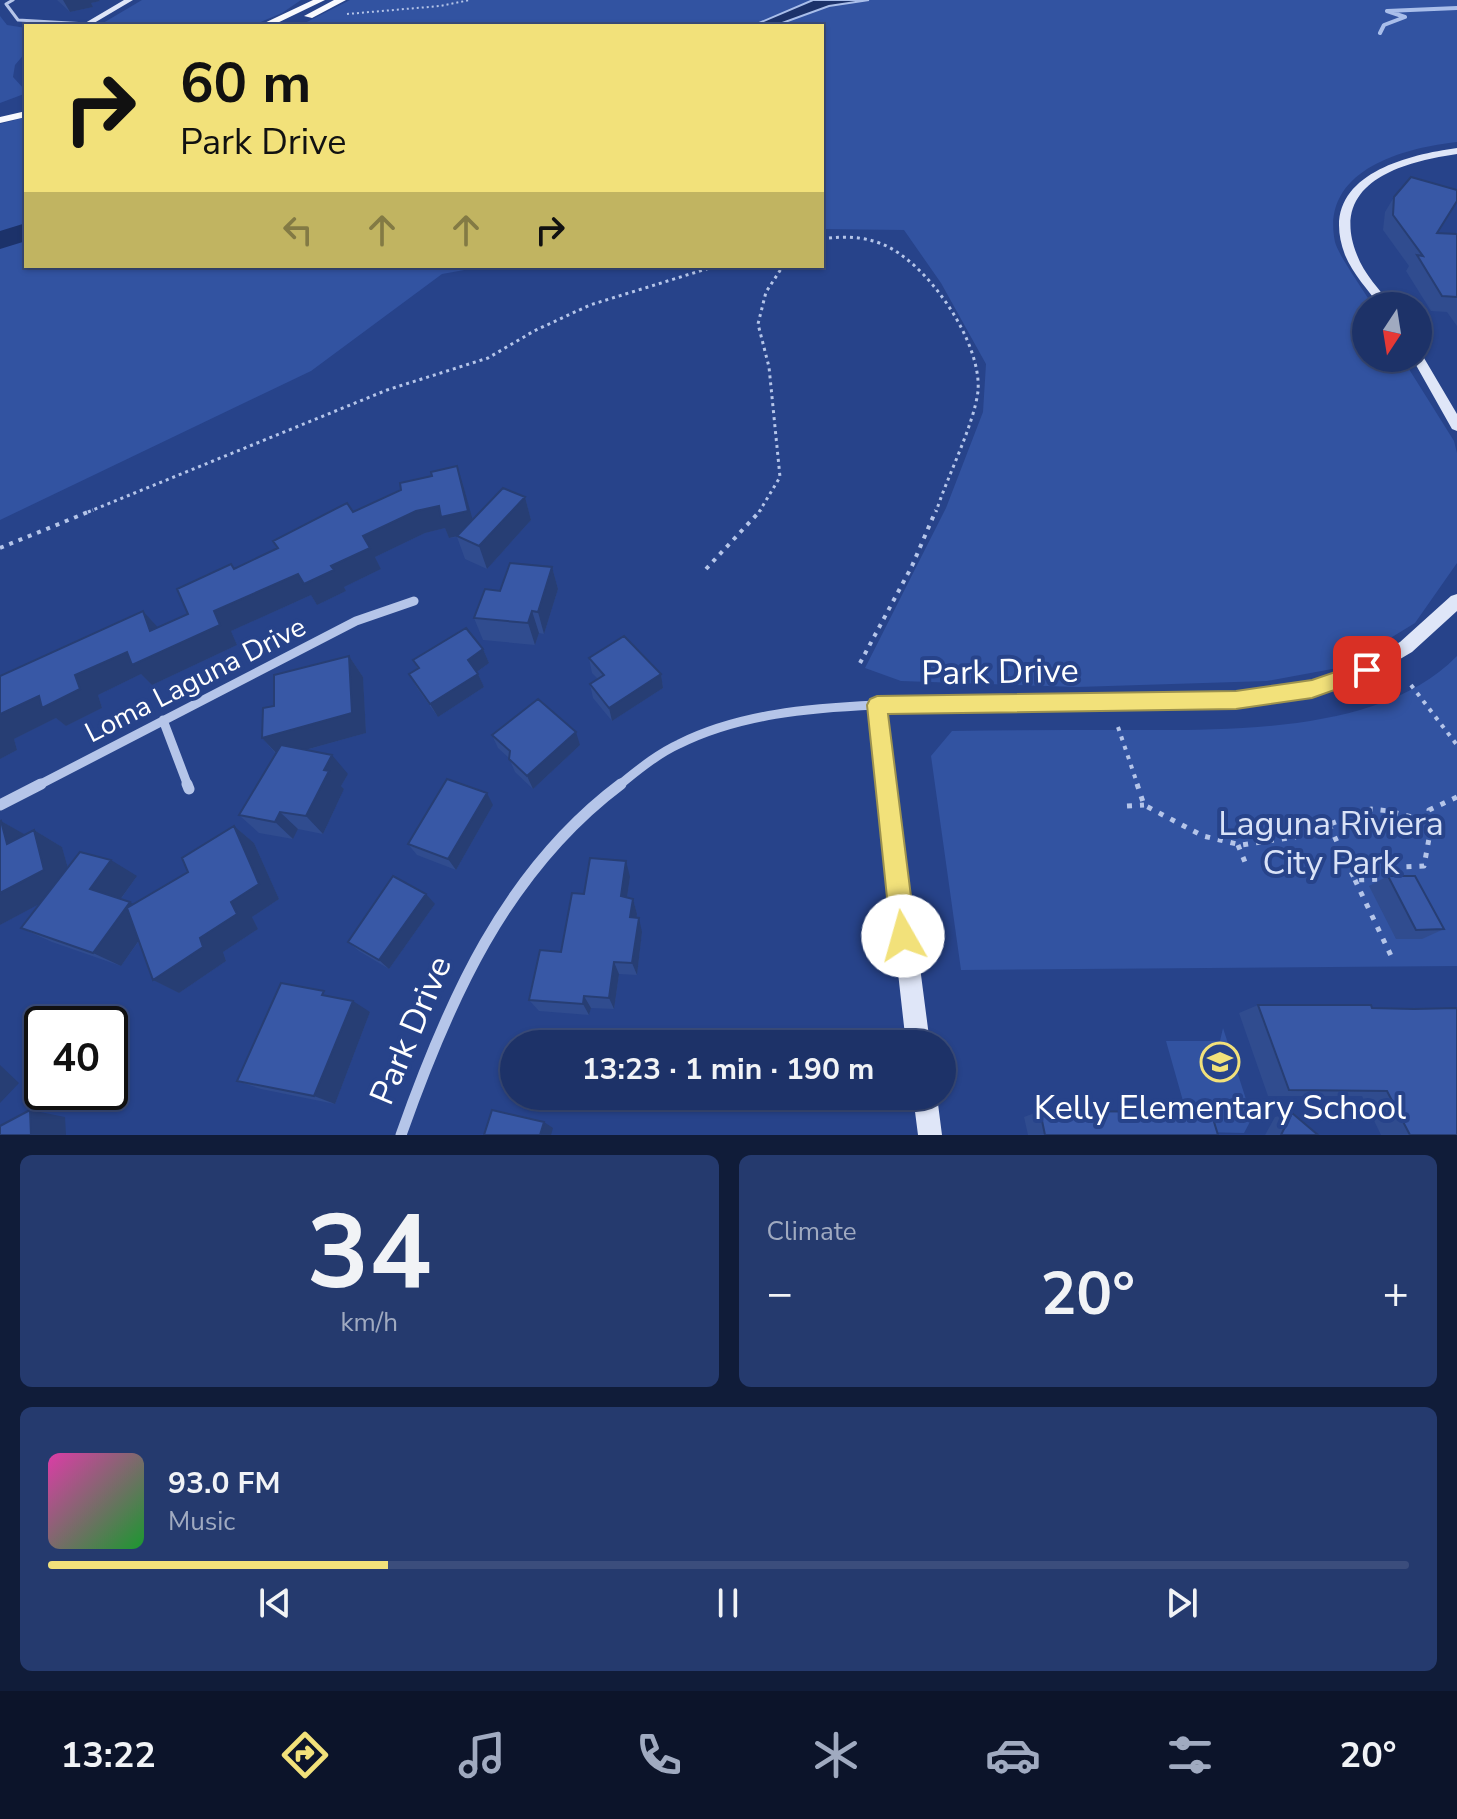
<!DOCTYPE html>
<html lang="en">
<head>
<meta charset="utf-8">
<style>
  :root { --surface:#1d3268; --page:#253a6e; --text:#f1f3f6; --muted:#a0aac0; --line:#3b4d7c; --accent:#f2e17a }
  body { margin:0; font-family:"Nunito Sans",sans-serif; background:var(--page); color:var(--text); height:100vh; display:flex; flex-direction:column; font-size:30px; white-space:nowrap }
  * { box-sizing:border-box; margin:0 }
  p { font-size:26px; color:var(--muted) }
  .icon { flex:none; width:44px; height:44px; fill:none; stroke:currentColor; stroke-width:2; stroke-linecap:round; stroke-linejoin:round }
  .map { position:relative; height:1135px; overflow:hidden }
  .panel { display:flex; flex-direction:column; gap:20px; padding:20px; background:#101c39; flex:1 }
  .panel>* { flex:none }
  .hud { position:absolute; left:24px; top:24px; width:800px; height:244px; border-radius:0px; box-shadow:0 2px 6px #0004,0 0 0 2px var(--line); background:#f2e17a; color:#111; overflow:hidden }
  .needle { width:52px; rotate:192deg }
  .fabs { position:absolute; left:1352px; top:292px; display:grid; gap:16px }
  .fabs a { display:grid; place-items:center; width:80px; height:80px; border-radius:50%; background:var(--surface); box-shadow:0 2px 6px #0004,0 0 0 2px var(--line); font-size:40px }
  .speed { position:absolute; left:24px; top:1006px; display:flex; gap:16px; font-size:40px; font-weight:700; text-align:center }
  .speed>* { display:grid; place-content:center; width:104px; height:104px; border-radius:50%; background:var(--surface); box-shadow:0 2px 6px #0004,0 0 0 2px var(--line); line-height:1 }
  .speed .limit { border:4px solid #111; border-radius:12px; background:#fff; color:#111 }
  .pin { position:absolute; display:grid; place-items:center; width:68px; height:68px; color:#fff; margin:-34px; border-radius:16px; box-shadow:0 4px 12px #0006 }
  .me { position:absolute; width:88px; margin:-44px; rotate:353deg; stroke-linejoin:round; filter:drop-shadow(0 0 6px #0008) }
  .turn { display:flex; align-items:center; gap:28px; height:168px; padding:0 24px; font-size:36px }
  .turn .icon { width:104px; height:104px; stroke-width:2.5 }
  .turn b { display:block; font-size:56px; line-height:68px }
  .lanes { display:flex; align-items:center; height:76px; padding:0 24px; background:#0003; justify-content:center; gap:40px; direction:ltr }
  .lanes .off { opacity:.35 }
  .big { font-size:60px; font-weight:700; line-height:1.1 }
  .panel .widget { flex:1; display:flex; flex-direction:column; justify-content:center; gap:12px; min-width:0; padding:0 28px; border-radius:12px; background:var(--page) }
  .panel .dial { align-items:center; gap:0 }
  .dial b { font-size:104px; line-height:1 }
  .song { display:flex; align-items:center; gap:24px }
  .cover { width:96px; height:96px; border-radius:12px; background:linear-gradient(135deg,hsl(320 70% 55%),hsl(130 70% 35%)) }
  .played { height:8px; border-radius:4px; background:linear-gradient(90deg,var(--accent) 25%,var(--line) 25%) }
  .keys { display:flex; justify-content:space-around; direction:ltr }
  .heat { display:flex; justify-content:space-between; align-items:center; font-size:44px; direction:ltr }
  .panel .tiles { flex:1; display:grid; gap:20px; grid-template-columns:1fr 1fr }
  .widget:last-child { grid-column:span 2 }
  .trip { position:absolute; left:500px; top:1030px; width:456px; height:80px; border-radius:40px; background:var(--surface); box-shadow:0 2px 6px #0004,0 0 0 2px var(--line); font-weight:700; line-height:80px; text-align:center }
  .dock { display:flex; height:128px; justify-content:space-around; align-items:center; background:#0c142a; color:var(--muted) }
  .dock .icon { width:56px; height:56px }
  .dock .selected { color:var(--accent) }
  .dock b { font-size:36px; color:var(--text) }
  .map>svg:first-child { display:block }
</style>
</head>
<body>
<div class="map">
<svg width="1457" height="1135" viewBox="0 0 1457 1135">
  <rect width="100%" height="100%" fill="#27438a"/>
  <path fill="#3253a1" d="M142,0H301L282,13L251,26H98Z
    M350,0H813L752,26H299Z
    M869,0H1457V142C1403,148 1320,170 1335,242C1338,255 1365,292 1373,306H1366V358H1402L1454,441L1457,453V563L1415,623L1343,667L1267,681L1077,687L901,681L865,668L946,508L983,412L986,364L941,283L904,230L822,229V26H774L829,6Z
    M0,16L7,25L26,28V52L15,65L13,77L25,90L24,94L0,103Z
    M26,117V266H487L442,274L311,371L0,520V124Z
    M1457,656V966L961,970L931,756L952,731C1008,730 1065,730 1122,730C1223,730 1381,735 1457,656Z
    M1223,1028L1252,1118L1244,1133L1200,1132L1187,1115L1166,1041H1220Z"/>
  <path fill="#1c326a" stroke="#a9beea" stroke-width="2" d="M813,0H869L829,6L774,26H752Z"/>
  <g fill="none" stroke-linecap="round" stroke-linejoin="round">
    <path stroke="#a9beea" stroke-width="4" d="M1380,33L1384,25L1405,17L1387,11L1457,8"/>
    <path fill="#1c326a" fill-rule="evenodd" d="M26,223V241L0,249V231Z"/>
    <path stroke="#b5c5e9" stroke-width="2" stroke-dasharray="2 3" stroke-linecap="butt" d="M347,14L440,6L470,0"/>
    <path stroke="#b5c5e9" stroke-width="3" stroke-dasharray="3 4" stroke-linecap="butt" d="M822,239C843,236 862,236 882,244C927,262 982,342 978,391C974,425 947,477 936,512
      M88,512L387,390L488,358L534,331L590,305L716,266
      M759,512L780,477L769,367L758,324L766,292L783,266"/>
    <path stroke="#b5c5e9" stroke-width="4" stroke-dasharray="4 6" stroke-linecap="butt" d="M0,548L93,510
      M706,569L761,510
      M860,663L912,566L936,510
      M1411,685L1457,745
      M1118,727L1138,786"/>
    <path stroke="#b5c5e9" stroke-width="5" stroke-dasharray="5 8" stroke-linecap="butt" d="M1137,784L1144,805L1203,836L1241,845L1295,837L1371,809L1389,811L1432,822L1429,810L1457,797
      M1127,806L1144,805
      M1329,825L1355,880L1387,879L1400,867L1424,866L1432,822
      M1238,845L1247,867
      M1355,880L1394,962"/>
    <path stroke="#b5c5e9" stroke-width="3" d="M13,0L6,4L18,20L87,24"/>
    <path stroke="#b5c5e9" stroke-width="9" d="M163,720L188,786
      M37,786L356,621L414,601
      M618,786C637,771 657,754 679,744C739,714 810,708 876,705"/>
    <path stroke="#b5c5e9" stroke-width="11" d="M187,784L189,789
      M0,805L41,784
      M401,1135C448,1002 505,871 621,784"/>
    <path fill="#dfe6f8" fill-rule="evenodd" d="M124,0H133L89,26H80Z
      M1457,148V154C1401,162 1328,183 1357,255C1364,274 1380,290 1392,306H1380C1368,290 1353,274 1345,255C1316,179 1399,156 1457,148Z
      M1418,354L1424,358L1457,414V431L1452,429L1412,358H1418Z
      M1457,594V611L1412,652L1373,675L1312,697L1236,708L887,713L930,1044H906L868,705L871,699L877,697L1236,692L1312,681L1361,664L1400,642L1451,596Z
      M913,1096H937L942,1135H918Z"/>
    <path fill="#f8f9fe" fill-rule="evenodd" d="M313,0H325L271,26H258Z
      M334,0H346L312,18L304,16Z
      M26,111V117L0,123V117Z"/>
  </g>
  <path fill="#304c8f" d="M57,0H99L100,1L91,3L93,7L70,12Z
    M1394,197L1437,233L1457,234V326L1447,312L1431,311L1406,271L1409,266L1383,230L1385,212Z
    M457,466L464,488L472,520L525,497L531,520L487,569L465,559L457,537L449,538L445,528L425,533L375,557L381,569L344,587L346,591L317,605L311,595L231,631L237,645L152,685L141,674L98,695L102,708L66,726L56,718L14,739L17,750L0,759V676L143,611L158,628L188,614L235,569L353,512Z
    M552,567L558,589L544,634L539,633L535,645L483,640L474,618L500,591Z
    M483,649L489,663L477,672L484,687L438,717L417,688L409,674L418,669L413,660Z
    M349,656L363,677L366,733L306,750L348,774L341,786L344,789L323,834L298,829L293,839L259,833L239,815L276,754L262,738L274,706Z
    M589,658L661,674L663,688L612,721L593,698L590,684L598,679L592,673Z
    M492,735L580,745L533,789L515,772L509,758L498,748Z
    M493,805L456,870L417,855L408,844Z
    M1,821L25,835L34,830L62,847L68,868L137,876L121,899L134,904L188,872L234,826L254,843L279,899L252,917L258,929L223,952L226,961L179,993L153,980L139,941L121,966L52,942L21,928L39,904L0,925V822Z
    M1388,876L1444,929L1422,939H1396L1369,886Z
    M630,877L627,898L633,899L637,914L636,918L642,932L637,975L619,974L614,1009L591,1008L589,1015L539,1011L529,1000L561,952L584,894Z
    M435,904L389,969L359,951L348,942Z
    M334,997L370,1012L335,1104L261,1089L237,1081Z
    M1258,1005L1457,1135H1381L1362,1096H1268L1239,1013Z
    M1040,1111L1218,1135H1028L1024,1117Z
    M1292,1113L1318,1135H1265L1275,1117Z"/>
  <path fill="#273e74" d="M63,0H99L100,1L91,3L93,7L70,12Z
    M457,466L464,488L476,532L449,538L445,528L425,533L375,557L381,569L344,587L346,591L317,605L311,595L231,631L237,645L152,685L141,674L98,695L102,708L66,726L56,718L14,739L17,750L0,759V714L75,675L150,631L143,611L162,632L214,611L298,574L331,566L363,536Z
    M525,497L531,520L487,569L479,546Z
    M552,567L558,589L544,634L538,612Z
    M532,611L539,633L535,645L528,623Z
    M483,649L489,663L474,674L468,660Z
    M349,656L363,677L366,733L280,757L262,738Z
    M478,674L484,687L438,717L430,704Z
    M661,674L663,688L612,721L609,708Z
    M576,732L580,745L533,789L527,776Z
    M332,755L348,774L341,786L344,789L323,834L306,816L324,770Z
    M487,793L493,805L456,870L448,859Z
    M280,812L298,829L293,839L275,822Z
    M1,821L31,838L7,844Z
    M234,826L254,843L279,899L252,917L258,929L223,952L226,961L179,993L153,980L200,938Z
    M34,830L62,847L73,886L0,925V893Z
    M111,860L137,876L117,904L90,889Z
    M626,861L630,877L625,911L621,896Z
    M426,894L435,904L389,969L379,960Z
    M633,899L637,914L634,931L630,917Z
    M130,902L156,916L121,966L93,953Z
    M639,918L642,932L637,975L632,963Z
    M614,962L619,974L614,1009L609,998Z
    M584,996L591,1008L589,1015L583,1004Z
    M353,1001L370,1012L335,1104L314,1096Z
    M0,1065L19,1083L0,1103Z
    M30,1110L65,1117L66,1135H31Z
    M544,1122L553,1128L551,1135H540Z"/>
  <path fill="#3858a6" stroke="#273e74" stroke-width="2" d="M1411,177L1457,190V201L1437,233L1457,234V297L1442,296L1417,255L1423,256L1393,215L1394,197Z
    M457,466L468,511L441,517L439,506L416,511L363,536L370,548L331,566L334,570L304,584L298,574L214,611L220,625L132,665L127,652L75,675L80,689L42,708L39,696L0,714V676L143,611L150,631L188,614L177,589L231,564L234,569L278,548L273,541L347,503L353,512L401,490L400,483L432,476L431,472Z
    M503,488L525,497L479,546L457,536Z
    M510,563L552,567L538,612L532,611L528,623L474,618L485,589L500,591Z
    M466,628L483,649L468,660L478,674L430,704L409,674L419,668L413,660Z
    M624,636L661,674L609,708L590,684L604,675L589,658Z
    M349,656L352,713L262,738L263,708L274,706V675Z
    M538,699L576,732L527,776L509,759L510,751L492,735Z
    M281,745L332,755L324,770L329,771L306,816L280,812L275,822L239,815Z
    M447,779L487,793L448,859L408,844Z
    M1,821L7,844L34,830L44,870L0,893V822Z
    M234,826L259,884L231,902L237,914L200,938L203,947L153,980L127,908L188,872L182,858Z
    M80,852L111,860L90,889L130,902L93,953L21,928Z
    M590,858L626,861L621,896L633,899L630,917L639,918L632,963L614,962L609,998L584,996L583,1004L529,1000L540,950L561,952L572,893L584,894Z
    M393,876L426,894L379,960L348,942Z
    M1388,876H1415L1444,929L1416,930Z
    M281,983L324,991L322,995L353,1001L314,1096L237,1081Z
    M1258,1005H1371L1372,1008L1414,1009L1457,1008V1135H1410L1387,1091L1289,1090Z
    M30,1110L31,1135H0V1126Z
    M492,1110L544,1122L540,1135H484Z
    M1040,1111L1211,1112L1218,1135H1045Z
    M1292,1113L1318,1135H1281Z"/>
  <path fill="#f2e17a" stroke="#9d924f" stroke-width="2" d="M1367,661L1374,664L1377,670L1374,676L1312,698L1236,709L888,714L916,936L912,945L903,949L895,945L891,936L867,705L870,699L877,696L1236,691L1312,680Z"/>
  <defs>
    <g id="school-ring" transform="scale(2)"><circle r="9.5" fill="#27438a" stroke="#f2e17a" stroke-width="1.5"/><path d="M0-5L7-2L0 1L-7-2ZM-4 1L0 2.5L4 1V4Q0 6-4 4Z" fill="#f2e17a"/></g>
  </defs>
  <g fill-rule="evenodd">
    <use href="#school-ring" x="1220" y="1062"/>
  </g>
  <g text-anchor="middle" stroke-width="8" stroke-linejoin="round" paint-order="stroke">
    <g font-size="28" fill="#fff" stroke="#27438a">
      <text transform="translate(195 679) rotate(-27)" y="10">Loma Laguna Drive</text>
    </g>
    <g font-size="34" fill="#fff" stroke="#27438a">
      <text transform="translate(1000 671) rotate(-1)" y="12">Park Drive</text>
      <text transform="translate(410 1030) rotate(-67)" y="12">Park Drive</text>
    </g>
    <g font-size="34" fill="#d9e2f7" stroke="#27438a">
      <text x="1331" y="835">Laguna Riviera<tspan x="1331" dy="39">City Park</tspan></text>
    </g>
    <g font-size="34" fill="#fff" stroke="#27438a">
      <text x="1220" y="1119">Kelly Elementary School</text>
    </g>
  </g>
</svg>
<div class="fabs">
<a><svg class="needle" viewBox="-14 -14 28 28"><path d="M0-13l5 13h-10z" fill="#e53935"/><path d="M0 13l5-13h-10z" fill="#a0aac0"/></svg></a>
</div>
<div class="speed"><div class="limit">40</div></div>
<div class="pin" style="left:1367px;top:670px;background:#d93025"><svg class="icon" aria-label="arrive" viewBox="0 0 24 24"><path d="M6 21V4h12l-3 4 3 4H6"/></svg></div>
<svg class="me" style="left:903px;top:936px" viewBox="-20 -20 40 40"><circle r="19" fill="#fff"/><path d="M0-13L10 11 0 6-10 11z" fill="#f2e17a"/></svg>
<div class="trip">13:23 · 1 min · 190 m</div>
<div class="hud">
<div class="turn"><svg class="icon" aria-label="right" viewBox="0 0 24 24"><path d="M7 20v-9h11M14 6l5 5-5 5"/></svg><div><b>60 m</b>Park Drive</div></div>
<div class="lanes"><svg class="icon off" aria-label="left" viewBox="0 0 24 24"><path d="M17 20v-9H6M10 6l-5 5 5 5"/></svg><svg class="icon off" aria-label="ahead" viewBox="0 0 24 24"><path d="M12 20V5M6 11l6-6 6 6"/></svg><svg class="icon off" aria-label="ahead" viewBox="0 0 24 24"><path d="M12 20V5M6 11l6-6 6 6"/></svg><svg class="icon" aria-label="right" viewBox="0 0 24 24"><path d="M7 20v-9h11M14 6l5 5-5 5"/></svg></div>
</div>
</div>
<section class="panel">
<div class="tiles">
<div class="widget dial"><b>34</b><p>km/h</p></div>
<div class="widget"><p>Climate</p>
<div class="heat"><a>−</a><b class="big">20°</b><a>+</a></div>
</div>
<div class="widget">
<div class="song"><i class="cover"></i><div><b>93.0 FM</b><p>Music</p></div></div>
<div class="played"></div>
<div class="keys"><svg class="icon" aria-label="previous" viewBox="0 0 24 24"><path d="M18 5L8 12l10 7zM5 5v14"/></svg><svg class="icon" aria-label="pause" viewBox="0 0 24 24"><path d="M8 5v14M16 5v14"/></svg><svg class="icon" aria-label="next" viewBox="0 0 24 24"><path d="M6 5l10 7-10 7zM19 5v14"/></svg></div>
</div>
</div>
</section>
<nav class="dock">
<b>13:22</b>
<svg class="icon selected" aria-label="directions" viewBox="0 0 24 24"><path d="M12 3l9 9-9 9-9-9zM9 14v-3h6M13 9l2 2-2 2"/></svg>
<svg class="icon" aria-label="music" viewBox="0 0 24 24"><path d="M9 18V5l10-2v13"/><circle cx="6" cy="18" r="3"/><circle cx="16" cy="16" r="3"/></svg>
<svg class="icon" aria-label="phone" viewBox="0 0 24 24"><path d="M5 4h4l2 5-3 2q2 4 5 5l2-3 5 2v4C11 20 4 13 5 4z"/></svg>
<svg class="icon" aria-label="climate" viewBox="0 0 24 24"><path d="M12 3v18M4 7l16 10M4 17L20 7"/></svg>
<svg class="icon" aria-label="car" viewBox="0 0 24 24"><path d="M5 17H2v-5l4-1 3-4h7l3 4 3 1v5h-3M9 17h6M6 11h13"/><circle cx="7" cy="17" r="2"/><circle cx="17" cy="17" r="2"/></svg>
<svg class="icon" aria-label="filters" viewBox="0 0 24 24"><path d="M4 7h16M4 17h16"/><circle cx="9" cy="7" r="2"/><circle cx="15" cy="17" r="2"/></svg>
<b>20°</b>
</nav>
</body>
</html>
